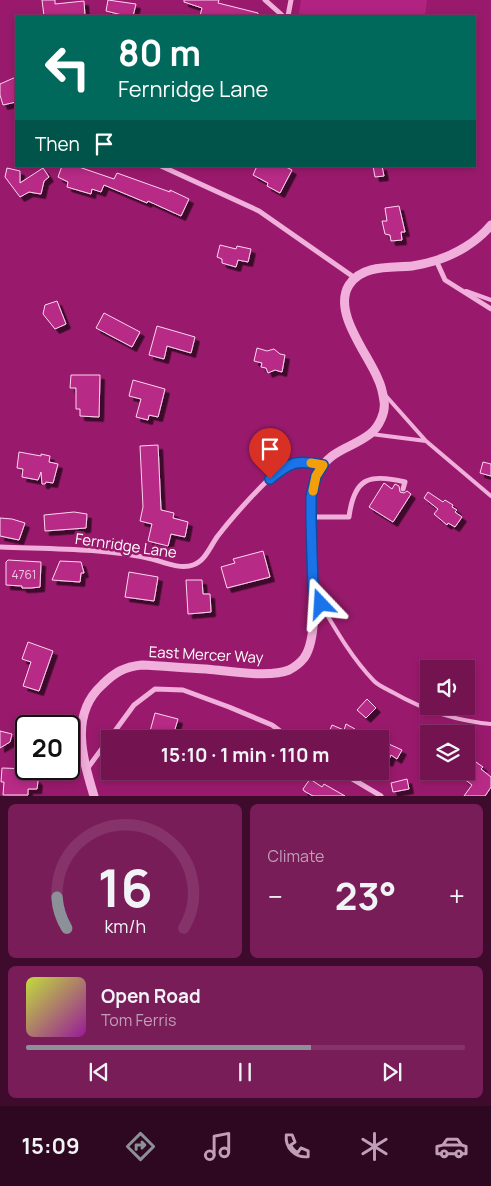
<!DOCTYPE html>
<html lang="en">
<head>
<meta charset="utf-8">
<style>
  :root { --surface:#731451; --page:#781d58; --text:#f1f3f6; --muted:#c19eb7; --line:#853368; --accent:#8c9099 }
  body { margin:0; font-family:Manrope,sans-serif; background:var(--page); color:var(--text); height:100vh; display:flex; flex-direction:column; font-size:19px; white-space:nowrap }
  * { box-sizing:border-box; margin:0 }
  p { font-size:16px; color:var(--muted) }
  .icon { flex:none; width:28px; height:28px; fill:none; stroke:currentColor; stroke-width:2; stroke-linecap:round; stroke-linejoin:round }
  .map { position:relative; height:796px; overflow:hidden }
  .details { display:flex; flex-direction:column; gap:8px; padding:8px; background:#3f0b2d; flex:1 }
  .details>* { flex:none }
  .guide { position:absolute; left:15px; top:15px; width:461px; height:152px; border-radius:0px; box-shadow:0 2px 8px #0003,0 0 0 1px var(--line); background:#00695c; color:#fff; overflow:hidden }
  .fabs { position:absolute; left:420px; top:660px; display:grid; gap:10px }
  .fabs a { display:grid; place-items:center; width:55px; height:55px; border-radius:0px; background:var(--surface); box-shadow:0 2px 8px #0003,0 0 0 1px var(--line); font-size:25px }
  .speed { position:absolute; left:15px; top:715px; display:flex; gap:10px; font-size:25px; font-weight:700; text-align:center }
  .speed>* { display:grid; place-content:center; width:65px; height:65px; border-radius:50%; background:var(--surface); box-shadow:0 2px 8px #0003,0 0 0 1px var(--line); line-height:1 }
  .speed .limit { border:2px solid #111; border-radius:8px; background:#fff; color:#111 }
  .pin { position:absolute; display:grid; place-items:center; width:42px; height:42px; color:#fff; margin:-51px -21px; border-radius:50% 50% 50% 0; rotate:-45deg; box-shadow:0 0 5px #0007 }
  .pin .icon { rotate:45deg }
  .me { position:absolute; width:55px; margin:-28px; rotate:340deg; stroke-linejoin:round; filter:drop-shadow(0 0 4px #0008) }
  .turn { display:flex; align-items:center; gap:18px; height:105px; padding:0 20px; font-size:22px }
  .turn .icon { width:65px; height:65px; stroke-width:2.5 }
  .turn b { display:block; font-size:35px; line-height:42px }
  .then { display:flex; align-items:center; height:48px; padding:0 20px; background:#0003; gap:10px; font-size:19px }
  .big { font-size:38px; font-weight:700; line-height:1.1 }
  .details .tile { flex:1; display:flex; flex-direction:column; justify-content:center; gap:8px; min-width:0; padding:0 18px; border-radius:8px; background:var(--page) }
  .details .dial { align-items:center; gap:0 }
  .dial svg { height:130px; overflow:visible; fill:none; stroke:var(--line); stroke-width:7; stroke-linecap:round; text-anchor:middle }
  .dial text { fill:var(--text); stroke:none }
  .song { display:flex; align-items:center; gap:15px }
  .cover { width:60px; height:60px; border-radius:8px; background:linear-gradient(135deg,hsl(70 70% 55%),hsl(300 70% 35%)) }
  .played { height:5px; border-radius:2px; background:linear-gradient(90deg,var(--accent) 65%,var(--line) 65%) }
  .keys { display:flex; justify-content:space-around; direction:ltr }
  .heat { display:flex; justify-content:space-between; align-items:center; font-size:28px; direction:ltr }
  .details .tiles { flex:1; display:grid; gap:8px; grid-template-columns:1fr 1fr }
  .tile:last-child { grid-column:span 2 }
  .trip { position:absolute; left:101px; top:730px; width:288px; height:50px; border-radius:0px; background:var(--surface); box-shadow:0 2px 8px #0003,0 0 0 1px var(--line); font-weight:700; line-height:50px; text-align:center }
  .tab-bar { display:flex; height:80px; justify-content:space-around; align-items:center; background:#2e0820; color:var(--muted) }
  .tab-bar .icon { width:35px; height:35px }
  .tab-bar .on { color:var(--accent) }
  .tab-bar b { font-size:22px; color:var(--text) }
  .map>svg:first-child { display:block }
</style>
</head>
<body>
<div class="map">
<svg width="491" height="796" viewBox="0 0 491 796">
  <defs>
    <filter id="shadow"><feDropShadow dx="4.5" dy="4.5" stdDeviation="0" flood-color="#0009"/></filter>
  </defs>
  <rect width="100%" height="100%" fill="#991a6c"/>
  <path fill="#b22281" d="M301,0H427L425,16H302L299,13Z"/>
  <path fill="#b72986" stroke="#fcd6ef" filter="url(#shadow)" d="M42,0H55V4L84,1L85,16H44Z
    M108,0L136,4L133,16H126L106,11Z
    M184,0H219L218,3L258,13V16H200L202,8L184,2Z
    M16,77V102L3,105L0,95V84Z
    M62,166H76L114,179L117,173L170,192V190L189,199L181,216L148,201L147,203L104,185L101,192L92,189L91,194L67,187L68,182L58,177Z
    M257,166H284L292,170L280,193L267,186L268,183L253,175Z
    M373,166H382L384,176L375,177Z
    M7,168L20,171V183L43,168L49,177L44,181L41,194L29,192L20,197L5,177Z
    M399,206L405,232H401L402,240L391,241L390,235L385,234L382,221H387L385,208Z
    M220,245L236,249L237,246L251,249L248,262L238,260L236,267L222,263V259L217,257Z
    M57,301L66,324L55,329L43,314L45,305Z
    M104,313L140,332L132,347L96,328Z
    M157,326L195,337L191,353L167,346L164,359L149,355Z
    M257,348L267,351L274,349L280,354L285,355L282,372L275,370L268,373L266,368L261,367L262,363L254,361Z
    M71,375H100L99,417L80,416V409H76V388H70Z
    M133,380L165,389L158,417L149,415L148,420L136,417L141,399L129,396Z
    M158,445L161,510L174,513L173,518L188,522L185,537L171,534L168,546L148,541L152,524L140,521L143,507L140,446Z
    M19,452L41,456V454L50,456L49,462L58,464L53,483L46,482L45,484H42L41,472L38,480L22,477L23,469L17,468Z
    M483,462L491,464V476L480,473Z
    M384,483L392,489L395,484L399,486L400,492L404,493L407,491L411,494L393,522L369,507Z
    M428,492L443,502L445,500L453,505L452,507L457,510L455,512L462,517L455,527L448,523L447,525L434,514L438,509L424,498Z
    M74,512L87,514L86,528L45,531L44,515Z
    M0,518L12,519L25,523L19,540L0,536Z
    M263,551L270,577L227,588L221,567L235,563L233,559Z
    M8,560L41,562L40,587L31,588H22V586L6,585V562Z
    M60,561L81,562L84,573H81L80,582L52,580Z
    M129,572L158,577L154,601L125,597Z
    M186,580H202L203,594H210L211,612L188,614Z
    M28,642L53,651L39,691L23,686L31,662L22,659Z
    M367,699L376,708L366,718L357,710Z
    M155,713L178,719L172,739H162L149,735Z
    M346,724L355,729L353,734L364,739H326L332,725L344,730Z
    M0,731L12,734L10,742L0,748Z
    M380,740L402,750L397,759L391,755L388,762L380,758Z
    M466,755L483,767L481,769L491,777V787L485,796H464L472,785L463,778L466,774Z
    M2,768L30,769V774L38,781L37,789H28V795H3L4,782H1Z
    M310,779L322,787L324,784L345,796H313L304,791L303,789Z
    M407,779L409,789L393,792L391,783Z"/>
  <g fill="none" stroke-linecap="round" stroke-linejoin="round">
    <path stroke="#f1afdb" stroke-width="4" d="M466,291L491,300
      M371,434L426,441L386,396
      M426,441L491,496
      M316,596C333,625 350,656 374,681C379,686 387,689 394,693C424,710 457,721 491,724"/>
    <path stroke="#f1afdb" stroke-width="5" d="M265,0L283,16
      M288,16L291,0
      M161,166L259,211L355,278
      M436,260L445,280L491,309
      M311,517H349C354,478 369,473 405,482L403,489
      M0,547C50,549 103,548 152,559C163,562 181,570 193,565C205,561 210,547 217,537C230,520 271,472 289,464C299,460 312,463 323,465
      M87,769L134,705L155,689L183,690L229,707L272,725L291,739
      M339,771L381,796"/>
    <path stroke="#f1afdb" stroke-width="9" d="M94,796C83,759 69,715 102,685C115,672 124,667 142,665C163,666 185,668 206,669C227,671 270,678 289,670C295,667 300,663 304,658C320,636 312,574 311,546C311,524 307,496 317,475C329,449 351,449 370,434C379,427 386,412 384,401C383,394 381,385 378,379C368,354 332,312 349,285C362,264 392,268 412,266C419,265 427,263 434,261C455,255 477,242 491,225"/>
  </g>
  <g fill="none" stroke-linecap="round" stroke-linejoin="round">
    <g stroke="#114b97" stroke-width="12">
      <path id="route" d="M270,479C291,461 296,460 323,465L316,476L311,497V521L313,590L321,604"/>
    </g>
    <use href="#route" stroke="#1a73e8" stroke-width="9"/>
    <path stroke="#f59e0b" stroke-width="9" d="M311,463L323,465L316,476L313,491"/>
  </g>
  <g text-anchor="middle" stroke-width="5" stroke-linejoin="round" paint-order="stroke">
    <g font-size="12" fill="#edcae1">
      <text x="24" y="579">4761</text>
    </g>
    <g font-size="15" fill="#fff" stroke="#991a6c">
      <text transform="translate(126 546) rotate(8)" y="5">Fernridge Lane</text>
      <text transform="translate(206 655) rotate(3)" y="5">East Mercer Way</text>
    </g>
  </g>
</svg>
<div class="fabs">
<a><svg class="icon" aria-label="sound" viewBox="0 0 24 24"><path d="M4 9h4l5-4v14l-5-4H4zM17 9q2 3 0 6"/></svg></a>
<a><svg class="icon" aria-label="layers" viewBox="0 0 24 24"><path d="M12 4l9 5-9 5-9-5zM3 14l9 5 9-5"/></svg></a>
</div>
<div class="speed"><div class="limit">20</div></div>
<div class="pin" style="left:270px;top:479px;background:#d93025"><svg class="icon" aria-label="arrive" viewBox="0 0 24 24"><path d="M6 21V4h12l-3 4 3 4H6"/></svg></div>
<svg class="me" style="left:321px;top:604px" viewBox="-20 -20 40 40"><path d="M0-17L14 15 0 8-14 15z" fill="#1a73e8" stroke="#fff" stroke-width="4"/></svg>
<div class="trip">15:10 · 1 min · 110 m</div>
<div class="guide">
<div class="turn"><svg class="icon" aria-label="left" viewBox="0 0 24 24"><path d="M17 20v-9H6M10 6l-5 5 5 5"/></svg><div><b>80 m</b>Fernridge Lane</div></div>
<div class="then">Then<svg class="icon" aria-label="arrive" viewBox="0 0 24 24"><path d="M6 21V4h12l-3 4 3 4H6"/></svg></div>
</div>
</div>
<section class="details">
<div class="tiles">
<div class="tile dial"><svg viewBox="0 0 100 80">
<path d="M14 69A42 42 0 1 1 86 69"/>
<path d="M14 69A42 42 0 0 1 8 50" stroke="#8c9099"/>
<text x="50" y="56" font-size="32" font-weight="700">16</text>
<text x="50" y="72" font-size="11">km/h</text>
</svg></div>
<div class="tile"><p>Climate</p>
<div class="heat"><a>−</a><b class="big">23°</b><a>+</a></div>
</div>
<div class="tile">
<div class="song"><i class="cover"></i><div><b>Open Road</b><p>Tom Ferris</p></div></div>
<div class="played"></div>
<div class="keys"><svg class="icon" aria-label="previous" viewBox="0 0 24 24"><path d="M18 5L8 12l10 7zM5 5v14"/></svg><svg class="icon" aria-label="pause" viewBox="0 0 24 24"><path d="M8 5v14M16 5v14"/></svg><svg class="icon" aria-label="next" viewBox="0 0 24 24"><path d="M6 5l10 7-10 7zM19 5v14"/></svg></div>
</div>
</div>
</section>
<nav class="tab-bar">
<b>15:09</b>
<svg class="icon on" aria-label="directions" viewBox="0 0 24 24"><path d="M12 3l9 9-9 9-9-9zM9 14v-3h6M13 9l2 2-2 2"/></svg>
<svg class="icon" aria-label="music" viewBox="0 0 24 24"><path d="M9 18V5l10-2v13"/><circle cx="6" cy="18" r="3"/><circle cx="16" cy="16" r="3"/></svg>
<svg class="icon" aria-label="phone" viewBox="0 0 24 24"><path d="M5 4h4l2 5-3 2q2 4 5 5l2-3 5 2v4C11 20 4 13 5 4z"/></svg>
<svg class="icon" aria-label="climate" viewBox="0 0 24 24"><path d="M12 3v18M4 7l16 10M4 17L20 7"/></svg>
<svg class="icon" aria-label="car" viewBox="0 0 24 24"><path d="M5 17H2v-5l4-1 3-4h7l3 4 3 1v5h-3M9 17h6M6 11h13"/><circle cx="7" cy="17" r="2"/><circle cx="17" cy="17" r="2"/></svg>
</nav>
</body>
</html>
